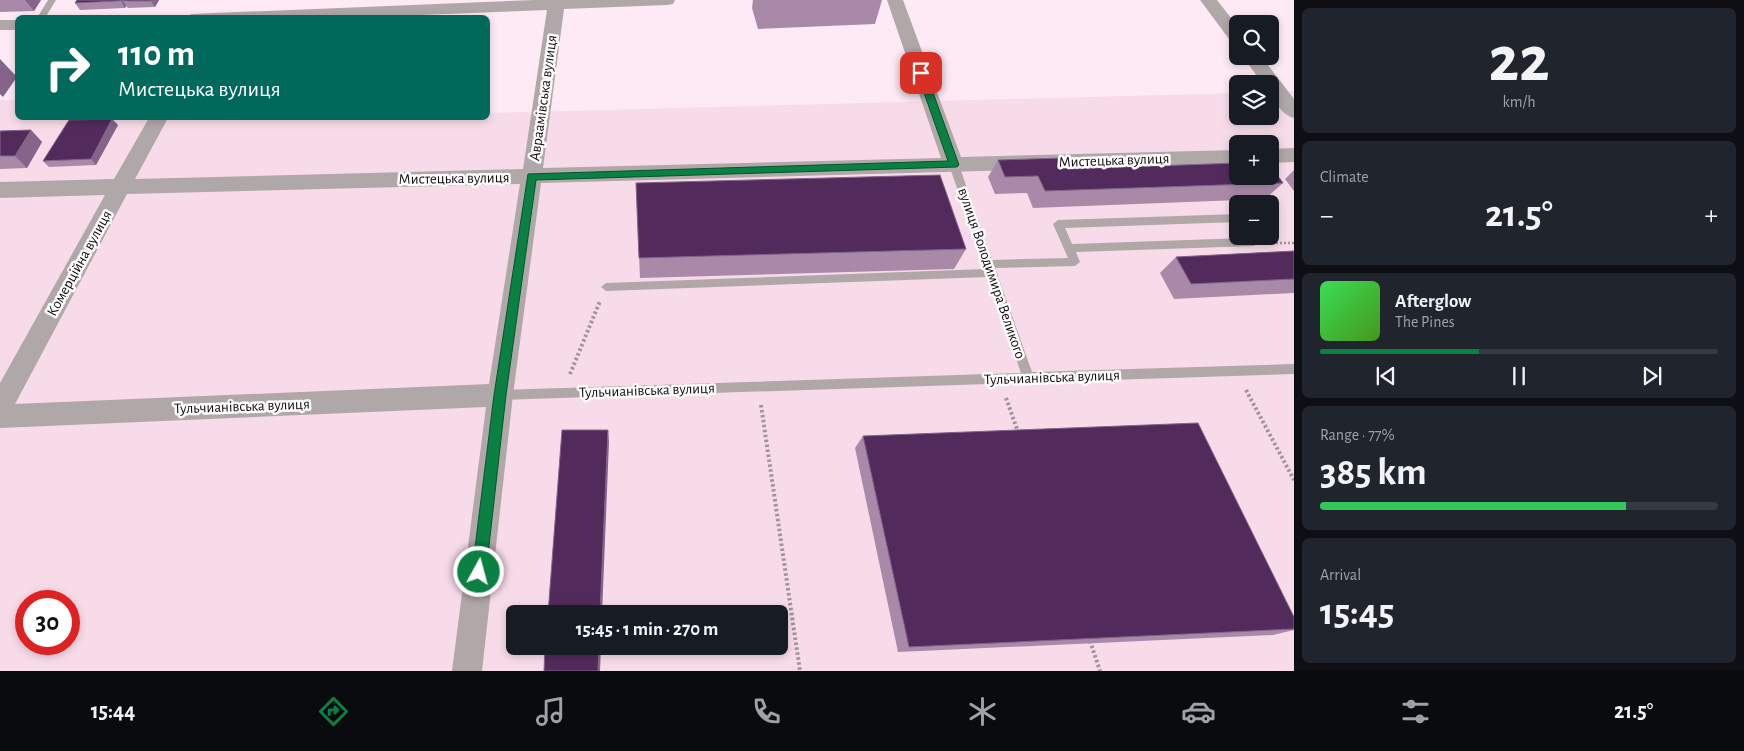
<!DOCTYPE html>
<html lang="en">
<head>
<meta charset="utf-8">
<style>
  :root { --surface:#171b24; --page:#20242c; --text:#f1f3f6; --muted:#9ea1a6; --line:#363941; --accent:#0b8043 }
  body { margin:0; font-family:"Alegreya Sans",sans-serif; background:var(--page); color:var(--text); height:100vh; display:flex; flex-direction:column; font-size:19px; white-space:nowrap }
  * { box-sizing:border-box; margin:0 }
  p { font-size:16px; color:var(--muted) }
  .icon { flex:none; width:28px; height:28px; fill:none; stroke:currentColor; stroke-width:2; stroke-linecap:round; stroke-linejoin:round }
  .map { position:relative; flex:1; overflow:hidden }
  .details { display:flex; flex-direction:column; gap:8px; padding:8px; background:#0d0f14; width:450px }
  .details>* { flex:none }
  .hud { position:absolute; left:15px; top:15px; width:475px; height:105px; border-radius:8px; box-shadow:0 2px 8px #0003; background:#00695c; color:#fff; overflow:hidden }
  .buttons { position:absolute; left:1229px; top:15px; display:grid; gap:10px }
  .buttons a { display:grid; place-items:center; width:50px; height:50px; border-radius:8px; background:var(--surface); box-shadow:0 2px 8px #0003; font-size:25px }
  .speed { position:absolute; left:15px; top:590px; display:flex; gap:10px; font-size:25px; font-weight:700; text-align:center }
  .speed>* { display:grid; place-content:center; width:65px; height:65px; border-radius:50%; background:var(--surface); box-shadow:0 2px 8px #0003; line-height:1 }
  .speed .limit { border:8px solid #d22; background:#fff; color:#111 }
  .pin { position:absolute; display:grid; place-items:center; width:42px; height:42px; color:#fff; margin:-21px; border-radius:10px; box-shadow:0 2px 8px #0006 }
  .me { position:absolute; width:55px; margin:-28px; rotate:7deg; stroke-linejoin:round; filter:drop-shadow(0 0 4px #0008) }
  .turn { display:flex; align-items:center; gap:18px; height:105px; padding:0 20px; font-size:22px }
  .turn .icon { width:65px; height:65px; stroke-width:2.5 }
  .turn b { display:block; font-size:35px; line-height:42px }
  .big { font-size:38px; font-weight:700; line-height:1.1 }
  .details .widget { flex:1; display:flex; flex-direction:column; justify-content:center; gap:8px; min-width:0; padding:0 18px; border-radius:8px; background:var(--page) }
  .details .dial { align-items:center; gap:0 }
  .dial b { font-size:65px; line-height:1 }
  .song { display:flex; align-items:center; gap:15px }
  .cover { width:60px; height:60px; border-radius:8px; background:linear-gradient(135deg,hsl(130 70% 55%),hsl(100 70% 35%)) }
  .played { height:5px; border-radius:2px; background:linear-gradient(90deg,var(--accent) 40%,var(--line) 40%) }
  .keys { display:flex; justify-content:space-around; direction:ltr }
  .heat { display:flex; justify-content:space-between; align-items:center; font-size:28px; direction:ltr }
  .charge { height:8px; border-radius:4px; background:linear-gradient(90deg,#34c759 77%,var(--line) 0) }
  .trip { position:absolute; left:506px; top:605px; width:282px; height:50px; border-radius:8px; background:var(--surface); box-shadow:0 2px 8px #0003; font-weight:700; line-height:50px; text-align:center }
  .tab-bar { display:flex; height:80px; justify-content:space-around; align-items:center; background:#090b0e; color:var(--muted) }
  .tab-bar .icon { width:35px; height:35px }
  .tab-bar .selected { color:var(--accent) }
  .tab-bar b { font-size:22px; color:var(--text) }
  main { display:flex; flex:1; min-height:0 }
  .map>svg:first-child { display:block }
</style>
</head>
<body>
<main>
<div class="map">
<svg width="1294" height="671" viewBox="0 0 1294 671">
  <rect width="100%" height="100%" fill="#fdeaf4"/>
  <path fill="#f7dbe9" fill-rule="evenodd" d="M1294,91V671H0V100H17L18,118H260L269,120L332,118H488V113L1237,93L1238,116H1270V92ZM1238,144H1270V176H1238ZM1238,204H1270V236H1238ZM26,601H69V644H26ZM515,614H780V646H515Z"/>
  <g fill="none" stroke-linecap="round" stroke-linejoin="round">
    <path stroke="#a1939b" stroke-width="2.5" stroke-dasharray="2 2" stroke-linecap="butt" d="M1272,243H1294"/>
    <path stroke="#a1939b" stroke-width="4" stroke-dasharray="2.5 2.5" stroke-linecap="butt" d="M570,374L600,301
      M1246,390L1294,480
      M1006,398L1018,432
      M761,405L800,671
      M1090,641L1100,671"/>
    <path fill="#b0a7a8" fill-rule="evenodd" d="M48,0H56L45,18H37Z
      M954,162L959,165L992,260L1068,258L1053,224L1058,220L1238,214V222L1065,228L1072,244L1246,238L1245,236H1256L1259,242L1254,246L1076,252L1080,262L1075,266L995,268L1032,372L1294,364V374L500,400L496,399L494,395L496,391L500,390L1021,373L988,277L606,291L601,287L606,283L985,269L949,165Z"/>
    <path fill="#b0a7a8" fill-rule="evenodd" d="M535,0H675L673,4L667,5L564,9L543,168L941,158L887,0H903L961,157L1238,150V164L541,183L513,395L482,671H452L486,407L0,428V383L105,195L0,198V182L114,179L149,118H168L135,179L523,169L547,10L344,18H189L191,14ZM520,184L489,384L15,404L127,194Z
      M1200,0H1217L1238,27V44L1232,43Z
      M0,20H18V30H0Z
      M1242,56H1261L1294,99V118C1281,115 1270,97 1270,84H1263Z
      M1294,148V162L1270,163V149Z"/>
  </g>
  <path fill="#a88aa8" d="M0,0H41L34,11L0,12Z
    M159,0L155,7L128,8L126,6L125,8L80,10L75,3Z
    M753,0H882L875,24L758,29L752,8Z
    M66,118H100L99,119L92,120L112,119L118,125L96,165L49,167L43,161L69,120Z
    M31,130L42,142L27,168L0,169V131Z
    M998,160L1067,169L1283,183L1265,199L1033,208L1027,193L995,194L988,177Z
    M1294,170V191L1285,179Z
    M636,183L966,249L954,269L640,278Z
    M1294,251V293L1174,299L1160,273L1176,257Z
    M863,436L1294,617V630L1273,635L898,652L855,448Z"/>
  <path fill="#85648a" d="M25,0H41L34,11Z
    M121,0H129L123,1L126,6L125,8L121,1Z
    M151,0H159L155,7L151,1Z
    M0,59L17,77L3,97L0,94Z
    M81,118H90L92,119L88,126Z
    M112,119L118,125L96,165L91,159Z
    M31,130L42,142L27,168L15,156Z
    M608,430L609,442L602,614H600Z
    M599,646H601L600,671H598Z"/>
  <path fill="#522b5c" stroke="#85648a" d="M77,0H121V1L75,3Z
    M124,0H151V1H123Z
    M112,119L91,159L43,161L69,120Z
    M31,130L15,156H0V131Z
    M1062,158L1067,169L1238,163V176H1270V165L1283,183L1045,191L1038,176L1005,177L998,160Z
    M940,175L966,249L639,258L636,183Z
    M1294,251V279L1191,284L1176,257Z
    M1198,423L1294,617V629L909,647L863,436Z
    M562,430H608L600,614H548Z
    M545,646H599L598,671H544Z"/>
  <path fill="#0b8043" stroke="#07532c" d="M921,70L926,73L959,165L957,167L536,180L506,395L486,572L483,577L479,579L474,577L472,572L494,395L528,174L948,161L917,73Z"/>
  <g text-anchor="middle" stroke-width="5" stroke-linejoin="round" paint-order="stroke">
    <g font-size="15" fill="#100a0d" stroke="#fdfdfd">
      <text transform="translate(543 98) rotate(-82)" y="5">Авраамівська вулиця</text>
      <text transform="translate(1114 160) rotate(-2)" y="5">Мистецька вулиця</text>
      <text transform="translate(454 178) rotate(-1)" y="5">Мистецька вулиця</text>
      <text transform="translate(79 263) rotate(-61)" y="5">Комерційна вулиця</text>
      <text transform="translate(992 273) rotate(71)" y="5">вулиця Володимира Великого</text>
      <text transform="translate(1052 377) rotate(-2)" y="5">Тульчианівська вулиця</text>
      <text transform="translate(647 390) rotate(-2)" y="5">Тульчианівська вулиця</text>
      <text transform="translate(242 406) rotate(-2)" y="5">Тульчианівська вулиця</text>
    </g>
  </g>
</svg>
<div class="buttons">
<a><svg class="icon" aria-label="search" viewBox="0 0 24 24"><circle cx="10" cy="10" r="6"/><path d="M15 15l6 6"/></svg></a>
<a><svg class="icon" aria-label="layers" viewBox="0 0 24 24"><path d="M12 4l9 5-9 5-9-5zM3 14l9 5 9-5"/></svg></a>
<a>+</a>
<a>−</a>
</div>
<div class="speed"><div class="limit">30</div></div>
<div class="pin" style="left:921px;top:73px;background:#d93025"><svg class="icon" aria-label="arrive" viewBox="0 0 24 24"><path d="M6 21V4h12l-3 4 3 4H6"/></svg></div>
<svg class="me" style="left:479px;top:572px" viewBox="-20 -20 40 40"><circle r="17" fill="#0b8043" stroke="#fff" stroke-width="3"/><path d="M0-11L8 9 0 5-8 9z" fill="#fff"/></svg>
<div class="trip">15:45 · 1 min · 270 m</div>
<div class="hud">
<div class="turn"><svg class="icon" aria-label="right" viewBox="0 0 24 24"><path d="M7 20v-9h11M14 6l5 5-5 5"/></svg><div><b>110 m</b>Мистецька вулиця</div></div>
</div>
</div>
<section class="details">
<div class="widget dial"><b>22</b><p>km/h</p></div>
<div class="widget"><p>Climate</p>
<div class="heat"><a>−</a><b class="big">21.5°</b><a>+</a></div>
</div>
<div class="widget">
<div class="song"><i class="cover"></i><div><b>Afterglow</b><p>The Pines</p></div></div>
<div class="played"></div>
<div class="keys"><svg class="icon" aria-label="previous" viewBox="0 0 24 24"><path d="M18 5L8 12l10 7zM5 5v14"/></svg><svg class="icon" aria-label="pause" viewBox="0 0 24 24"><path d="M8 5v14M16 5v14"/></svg><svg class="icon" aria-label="next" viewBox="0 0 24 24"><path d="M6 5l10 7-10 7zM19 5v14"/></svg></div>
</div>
<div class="widget"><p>Range · 77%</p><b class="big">385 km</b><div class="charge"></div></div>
<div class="widget"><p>Arrival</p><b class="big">15:45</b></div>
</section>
</main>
<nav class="tab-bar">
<b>15:44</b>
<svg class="icon selected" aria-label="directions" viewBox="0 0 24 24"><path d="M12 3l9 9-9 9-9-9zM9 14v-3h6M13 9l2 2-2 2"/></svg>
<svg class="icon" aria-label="music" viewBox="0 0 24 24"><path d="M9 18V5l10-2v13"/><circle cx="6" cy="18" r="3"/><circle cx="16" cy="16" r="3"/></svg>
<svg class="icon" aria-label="phone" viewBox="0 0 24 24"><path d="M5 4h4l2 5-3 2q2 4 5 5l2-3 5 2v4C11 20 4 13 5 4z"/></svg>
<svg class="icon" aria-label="climate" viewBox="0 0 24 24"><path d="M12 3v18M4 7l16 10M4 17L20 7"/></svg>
<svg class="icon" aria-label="car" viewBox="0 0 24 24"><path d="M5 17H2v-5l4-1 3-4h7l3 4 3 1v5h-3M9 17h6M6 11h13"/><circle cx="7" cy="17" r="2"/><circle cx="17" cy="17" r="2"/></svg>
<svg class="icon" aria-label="filters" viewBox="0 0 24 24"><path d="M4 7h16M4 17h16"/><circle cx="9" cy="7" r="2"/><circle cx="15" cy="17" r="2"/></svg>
<b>21.5°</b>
</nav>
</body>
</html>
